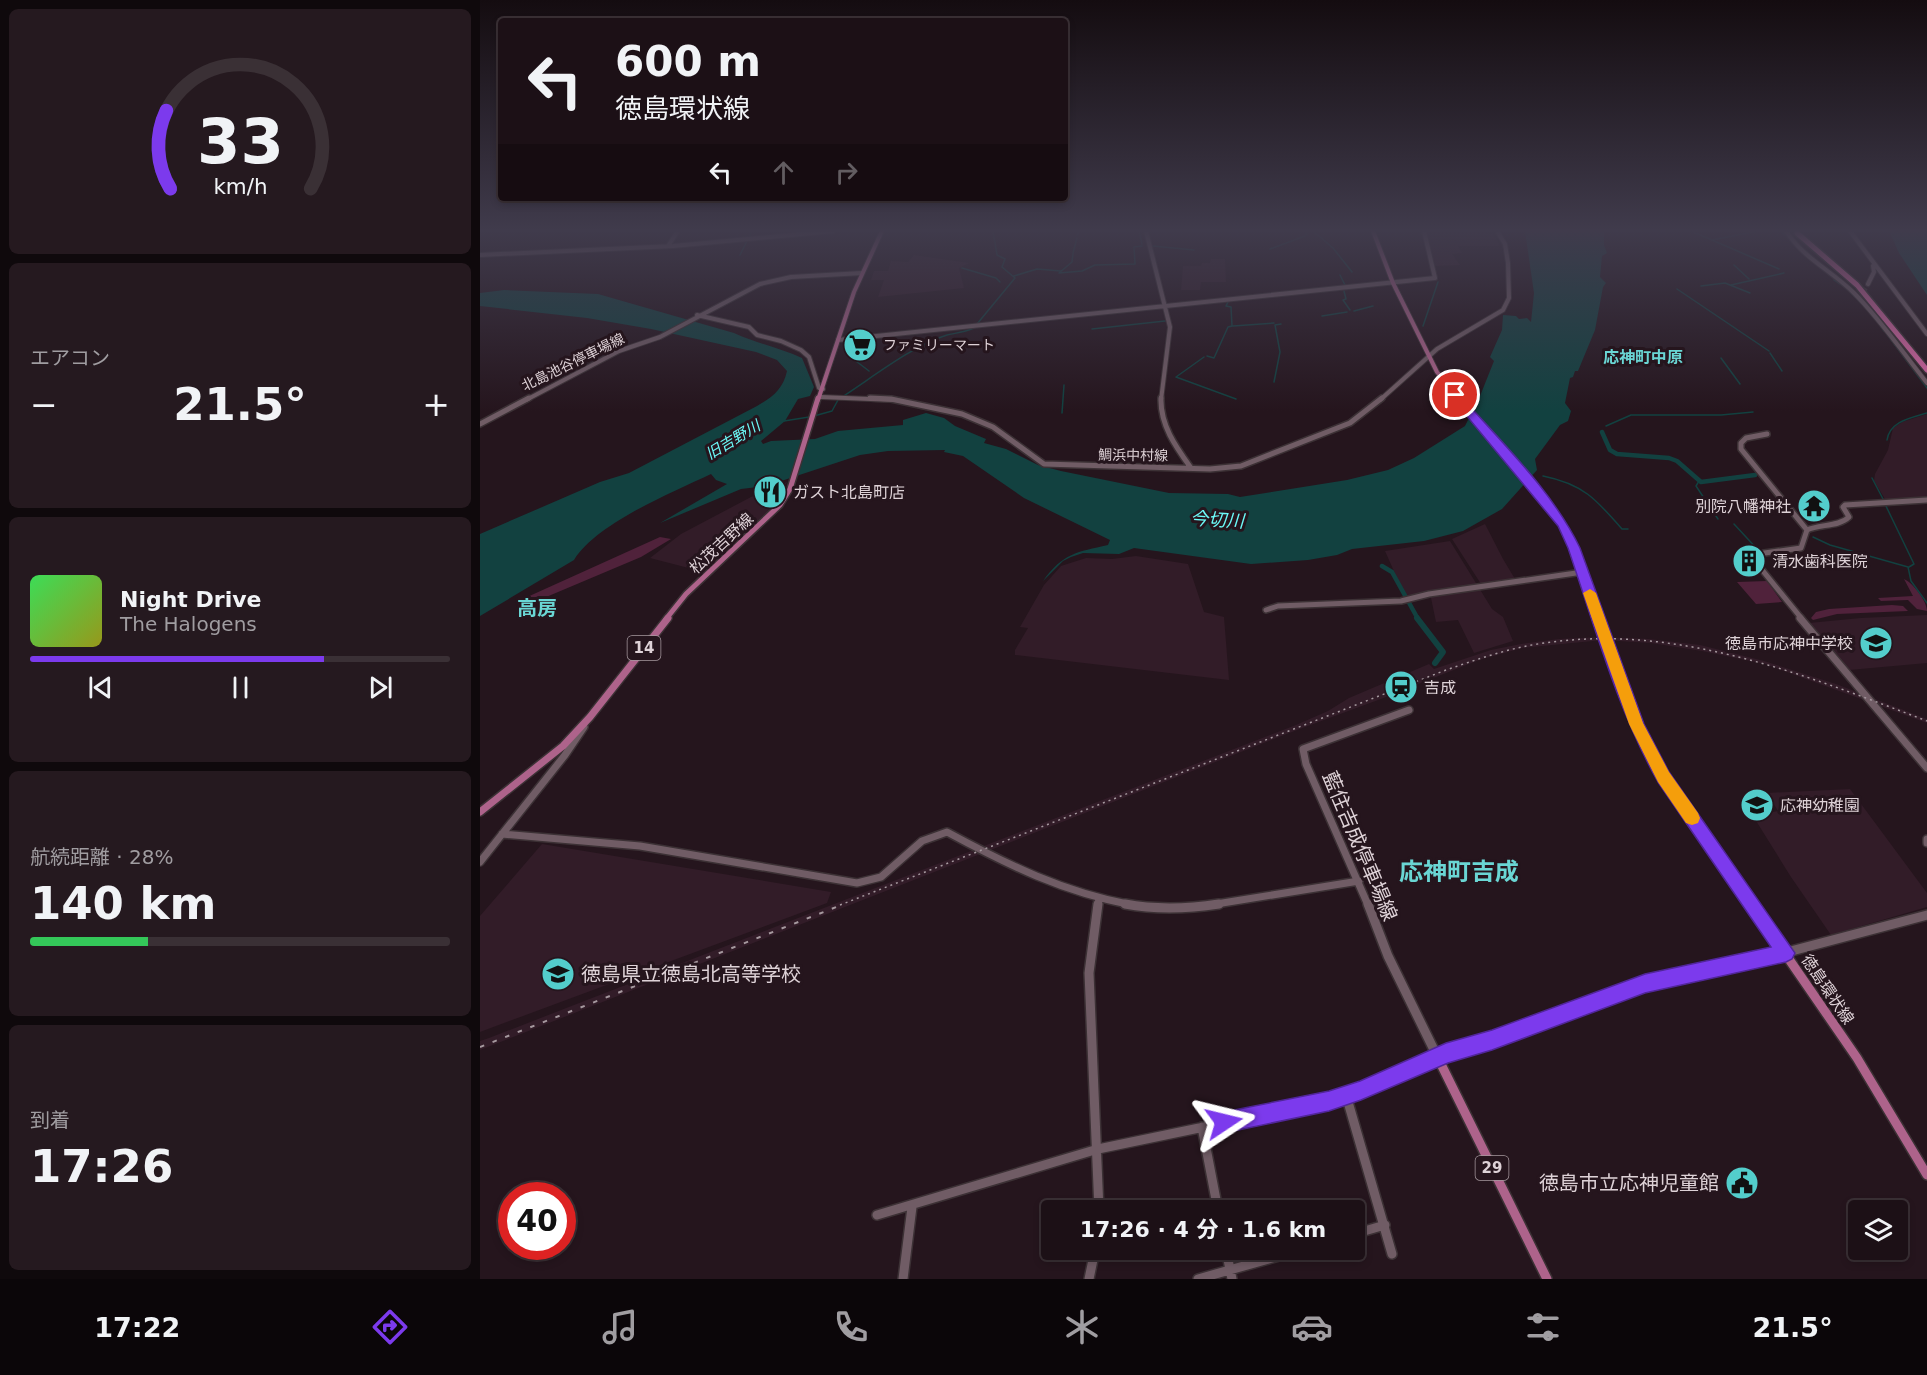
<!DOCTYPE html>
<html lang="ja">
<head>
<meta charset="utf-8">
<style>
  :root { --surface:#1c1016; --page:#25191f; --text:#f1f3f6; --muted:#a09da1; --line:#3a3035; --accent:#7c3aed }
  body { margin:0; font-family:"DejaVu Sans","Noto Sans JP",sans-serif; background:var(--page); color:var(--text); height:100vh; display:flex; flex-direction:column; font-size:22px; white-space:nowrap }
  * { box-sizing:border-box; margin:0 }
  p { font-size:20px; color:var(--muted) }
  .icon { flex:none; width:33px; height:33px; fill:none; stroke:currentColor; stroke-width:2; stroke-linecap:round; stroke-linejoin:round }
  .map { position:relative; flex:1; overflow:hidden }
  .drawer { display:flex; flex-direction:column; gap:9px; padding:9px; background:#0f090c; width:480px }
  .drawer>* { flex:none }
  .hud { position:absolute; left:18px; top:18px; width:570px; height:183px; border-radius:6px; box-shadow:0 3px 9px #0003,0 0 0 2px var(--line); background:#1c1016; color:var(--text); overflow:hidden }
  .buttons { position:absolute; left:1368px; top:1200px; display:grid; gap:12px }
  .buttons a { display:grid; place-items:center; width:60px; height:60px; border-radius:6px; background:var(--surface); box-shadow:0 3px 9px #0003,0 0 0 2px var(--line); font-size:30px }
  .speed { position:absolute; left:18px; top:1182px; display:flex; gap:12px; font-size:30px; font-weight:700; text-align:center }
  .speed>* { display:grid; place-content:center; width:78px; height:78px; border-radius:50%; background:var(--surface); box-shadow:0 3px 9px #0003,0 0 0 2px var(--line); line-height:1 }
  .speed .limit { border:9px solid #d22; background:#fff; color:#111 }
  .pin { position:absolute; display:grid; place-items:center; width:51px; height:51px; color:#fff; margin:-26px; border:3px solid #fff; border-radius:50%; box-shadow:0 2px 6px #0007 }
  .me { position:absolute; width:66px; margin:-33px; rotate:80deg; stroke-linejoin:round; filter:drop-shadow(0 0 4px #0008) }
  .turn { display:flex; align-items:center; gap:21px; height:126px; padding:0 18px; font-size:27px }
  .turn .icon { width:78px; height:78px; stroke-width:2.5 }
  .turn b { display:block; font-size:42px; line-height:51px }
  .lanes { display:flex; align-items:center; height:57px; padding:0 18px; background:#0003; justify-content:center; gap:30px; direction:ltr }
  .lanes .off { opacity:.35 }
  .big { font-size:45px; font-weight:700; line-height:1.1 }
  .drawer .tile { flex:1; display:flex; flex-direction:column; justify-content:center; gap:9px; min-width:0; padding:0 21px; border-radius:9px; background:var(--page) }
  .drawer .dial { align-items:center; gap:0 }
  .dial svg { height:156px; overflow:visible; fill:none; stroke:var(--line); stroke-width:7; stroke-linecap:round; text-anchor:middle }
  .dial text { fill:var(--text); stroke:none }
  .song { display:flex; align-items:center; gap:18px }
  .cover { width:72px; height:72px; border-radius:9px; background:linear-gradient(135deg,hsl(130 70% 55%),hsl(60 70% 35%)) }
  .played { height:6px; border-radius:3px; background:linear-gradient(90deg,var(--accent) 70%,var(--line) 70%) }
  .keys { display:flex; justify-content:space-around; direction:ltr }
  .heat { display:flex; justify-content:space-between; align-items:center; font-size:33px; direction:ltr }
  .charge { height:9px; border-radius:4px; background:linear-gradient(90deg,#34c759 28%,var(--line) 0) }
  .trip { position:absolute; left:561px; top:1200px; width:324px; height:60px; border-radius:6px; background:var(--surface); box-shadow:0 3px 9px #0003,0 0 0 2px var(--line); font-weight:700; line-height:60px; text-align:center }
  .menu { display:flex; height:96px; justify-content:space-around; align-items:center; background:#0b0609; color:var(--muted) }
  .menu .icon { width:42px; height:42px }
  .menu .active { color:var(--accent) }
  .menu b { font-size:27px; color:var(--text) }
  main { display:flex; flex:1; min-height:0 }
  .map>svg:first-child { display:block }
</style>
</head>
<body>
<main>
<section class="drawer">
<div class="tile dial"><svg viewBox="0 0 100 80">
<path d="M14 69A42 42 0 1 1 86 69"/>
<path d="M14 69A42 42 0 0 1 12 29" stroke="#7c3aed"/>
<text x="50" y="56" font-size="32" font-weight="700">33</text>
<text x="50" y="72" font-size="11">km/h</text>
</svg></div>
<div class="tile"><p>エアコン</p>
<div class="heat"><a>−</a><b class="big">21.5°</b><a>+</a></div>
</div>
<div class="tile">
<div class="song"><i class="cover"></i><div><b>Night Drive</b><p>The Halogens</p></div></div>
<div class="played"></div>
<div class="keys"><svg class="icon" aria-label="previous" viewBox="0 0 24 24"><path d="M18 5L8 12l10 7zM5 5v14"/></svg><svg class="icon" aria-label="pause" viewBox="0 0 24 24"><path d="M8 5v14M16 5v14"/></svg><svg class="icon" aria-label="next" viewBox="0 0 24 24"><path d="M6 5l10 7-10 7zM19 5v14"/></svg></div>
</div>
<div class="tile"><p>航続距離 · 28%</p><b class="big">140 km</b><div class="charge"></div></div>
<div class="tile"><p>到着</p><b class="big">17:26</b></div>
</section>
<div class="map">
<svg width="1447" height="1279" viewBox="0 0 1447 1279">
  <rect width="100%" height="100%" fill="#25151d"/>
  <path fill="#321c28" d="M1008,231L1009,234H1013L1020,246H978L982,253L972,254L980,265L955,266L946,231Z
    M434,255L489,263L479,268L484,288L398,297L404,280H391L394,271H408L411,261L428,262Z
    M731,259H745L746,282H721L720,290H701L703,266H721L722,263H730Z
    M1447,414V498L1405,499L1394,481L1395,474L1408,450L1413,428L1422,422Z
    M307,482L291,509L224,572L170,558L201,534L271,497Z
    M1005,524L1023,559L1035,579L1001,584L972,539Z
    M970,541L1012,609L1023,617L1033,641L994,653L978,620L956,622L950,593L925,596L905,551Z
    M656,556L708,564L724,612L744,617L749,680L535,655V650L548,628L540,627L564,585L581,566L606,558L632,559Z
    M1447,615V663L1369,670L1329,623L1381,618Z
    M1121,637L1169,639L1220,645L1284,661L1356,684L1447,719V723L1285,664L1222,651L1171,643L1123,640L1042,648L999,660L928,688L930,692L920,696L917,693L817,730L0,1050V1041L9,1038L816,725L848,711L869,698L949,664L954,669L1011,650L1041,644L1079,639Z
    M1370,789L1447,893V907L1351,935L1311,877L1273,816L1298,811L1287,793Z
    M62,844L351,892L347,903L0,1032V916Z"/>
  <path fill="#50223b" d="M180,537L191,539L161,557L52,603L45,598Z
    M1424,579C1433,583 1447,601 1447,611L1437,609L1428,600L1401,601L1398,598L1433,596Z
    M1287,581L1302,602L1276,604L1257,582Z
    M1412,605L1423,606L1428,611L1357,614L1333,620L1331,618L1336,612L1349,609Z"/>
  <path fill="#124140" d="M1045,231H1124V245L1127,253L1122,256L1120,277L1126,283L1123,287L1115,330L1098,371H1095L1093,377L1090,378L1085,403L1091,411L1088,421L1080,425L1055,459L1057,470L1022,509L983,531L944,541L872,549L857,555L828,560L771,564L654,548L639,554L603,553L591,557L583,561L563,581C583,553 597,552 628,545L630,540L544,498L483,456L464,452L465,450L408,451L380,455L286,486L261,489L180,523L247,484L236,480L231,474C191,493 117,523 94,560L0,616V534L120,482L149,473L277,406C293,397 303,389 307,371L297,360L276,352L171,329L107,318L0,306V293L24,290L118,294L254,333C276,343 300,348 322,358L334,387L330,396L318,399L305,421L281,441L283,444L291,441L335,439L358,431L423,425V420L446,413L464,418L475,426L506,439L504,443L526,449L558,465L581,471L689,493L748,494L760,497L867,480L908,470L934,458L985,426L1000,396L1014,361L1010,357L1022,330L1023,315L1036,316L1039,319L1047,318L1051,322L1054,293Z
    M1447,231V295L1419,253L1409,231Z"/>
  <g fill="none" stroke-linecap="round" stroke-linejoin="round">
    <path stroke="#124140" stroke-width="1.5" d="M659,231L662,244
      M833,231L853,248L872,272
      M1211,231L1299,269
      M1301,231L1330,260
      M597,235L599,231
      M1232,240L1278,231
      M673,246L714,250
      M790,249L825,236L828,231
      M593,253L597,238
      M593,254L592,262L579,273L602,271L615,265L655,264L654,247L662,246
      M260,255L272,231
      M1254,265L1269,279
      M482,268L516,278L520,282
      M860,275L865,285
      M534,276L557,269L581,271
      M1354,280L1363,286
      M1251,285L1304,273
      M1221,286L1245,283L1270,293
      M1197,289L1289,351
      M864,291L866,299L863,300L870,310
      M1371,293L1375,297
      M1378,300L1381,303
      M874,311L893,306
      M842,316L867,312
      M1397,321L1399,324
      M497,324L535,278L522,267L525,259L517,255L513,231
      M753,326L794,323
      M943,326L958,282
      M1401,327L1404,331
      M612,329L685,321
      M1406,333L1447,388
      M1290,353L1302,371
      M368,355L389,371
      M727,356L734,358L748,327L752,326L751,307L746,306L748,302
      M724,357L696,377L756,399
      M1241,358L1260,384
      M794,382L800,352L795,325L801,324
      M362,397C393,377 432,346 467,335C476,333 485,332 494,328
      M582,413L584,385
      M334,416L352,411L358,400
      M304,421L329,417
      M1126,426L1151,415H1241L1273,412
      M1407,440C1410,421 1431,418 1447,413
      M1063,476C1103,484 1116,499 1142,529H1148
      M1392,478L1403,499
      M1219,481L1216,486L1238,519
      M1405,504L1434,564L1429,567
      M1254,524L1278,550
      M1333,537L1350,545L1428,567L1431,581L1447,603"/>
    <path stroke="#124140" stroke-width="4.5" d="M1122,432L1130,450L1137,454L1189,458L1197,461L1221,482L1275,475
      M902,566L912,572L938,619"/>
    <path stroke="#124140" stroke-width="6" d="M937,618L963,652L955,663"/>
    <path stroke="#413139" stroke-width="4" stroke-dasharray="4 2" stroke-linecap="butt" d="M1381,297L1388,284"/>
    <g stroke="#3c3135" stroke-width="6">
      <path id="secondary-far3" d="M666,231L690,327L681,400
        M1306,231C1324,259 1351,270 1374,293C1401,320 1423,353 1447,383
        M1370,231L1447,334
        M188,246L198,231
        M0,255L193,246L353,231
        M1388,284L1394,272L1393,266
        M217,315L269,327L277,335L301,341L321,350L329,357L339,388L343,389
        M358,340L955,278L944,231
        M341,397L415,400
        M46,400L139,351L180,337L280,284L311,277L382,273
        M900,400L957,349L1023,310L1029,298L1028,263L1025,244L1017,231"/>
    </g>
    <g stroke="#3c3135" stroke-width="8">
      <path id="secondary-far2" d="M390,398L411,399L482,414L513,427L564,464L730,469L761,466L870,423L902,398
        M681,398C680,425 696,447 711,468
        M0,424L49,398
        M1287,434L1266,438L1261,443V449L1327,530L1321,548L1270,555L1322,619
        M1327,530C1339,524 1359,527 1369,517L1363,507L1365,505L1447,500
        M786,610L798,606L921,601L949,594L1103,572"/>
    </g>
    <g stroke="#3c3135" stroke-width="10">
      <path id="secondary-far1" d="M1320,618L1447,768
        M22,834L160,846L377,883L401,877L442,841L467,832C528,865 583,892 652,905
        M1447,839V843
        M0,862L85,755L104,727
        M618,905L619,899
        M730,905L879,881
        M888,905L826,764L823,749L929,710"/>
    </g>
    <g stroke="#3c3135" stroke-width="12">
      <path id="secondary" d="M618,904L609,973L619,1210
        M645,904C677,910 706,909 739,904
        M888,904L908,956L958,1058
        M866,1095L912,1254
        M722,1127L738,1210
        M397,1215L618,1149L849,1101L881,1090L966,1053L1012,1040L1165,983L1266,963L1447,915
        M874,1234L905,1225
        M746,1250L752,1279
        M423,1279L432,1207
        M609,1279L615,1250
        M718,1279L820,1250"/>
    </g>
    <g stroke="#3c3135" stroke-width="6">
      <path id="primary-far3" d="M893,231L913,283L957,372L980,400
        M338,400L374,292L402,231"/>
    </g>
    <g stroke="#3c3135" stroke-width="8">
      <path id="primary-far2" d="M979,398L1083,525L1094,548L1119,619
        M186,619L206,594L300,505L310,489L338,398"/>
    </g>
    <g stroke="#3c3135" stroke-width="10">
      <path id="primary-far1" d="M1119,618L1124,632
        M1129,646L1156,724L1184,777L1272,905
        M0,812L83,746L110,717L188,618"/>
    </g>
    <g stroke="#3c3135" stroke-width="12">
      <path id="primary" d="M1271,904L1377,1058L1447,1175
        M958,1058L1067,1279"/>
    </g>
    <g stroke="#3c3135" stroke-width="8">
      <path id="highway" d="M1317,233L1377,285L1447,370"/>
    </g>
    <use href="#secondary-far3" stroke="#705c65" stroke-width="4"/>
    <use href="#secondary-far2" stroke="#705c65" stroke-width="5"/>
    <use href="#secondary-far1" stroke="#705c65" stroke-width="7"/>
    <use href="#secondary" stroke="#705c65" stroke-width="9"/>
    <use href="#primary-far3" stroke="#ae638b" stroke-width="4"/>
    <use href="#primary-far2" stroke="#ae638b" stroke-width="5"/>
    <use href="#primary-far1" stroke="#ae638b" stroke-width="7"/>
    <use href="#primary" stroke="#ae638b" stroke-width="9"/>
    <use href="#highway" stroke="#d867a4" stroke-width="5"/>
    <path stroke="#a6999f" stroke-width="1.5" stroke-dasharray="2 4" stroke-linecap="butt" d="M360,905L966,670C1001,658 1035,646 1072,642C1201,625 1328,676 1447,721"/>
    <path stroke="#a6999f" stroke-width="2" stroke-dasharray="4.5 9" stroke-linecap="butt" d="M0,1047L364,904"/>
    <g stroke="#3c3135" stroke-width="10" stroke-linecap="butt">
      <path id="primary-bridge" d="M1124,632L1129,646"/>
    </g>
    <use href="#primary-bridge" stroke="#ae638b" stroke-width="7"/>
  </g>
  <linearGradient id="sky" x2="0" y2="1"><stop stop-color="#140c10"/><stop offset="0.56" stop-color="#403b4c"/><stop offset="1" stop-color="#403b4c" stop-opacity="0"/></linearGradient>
  <rect width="1447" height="411" fill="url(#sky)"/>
  <path fill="#7c3aed" stroke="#51269a" stroke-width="1.5" d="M971,393H978C1021,442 1072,490 1100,548L1164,724L1189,772L1315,953L1312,959L1306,962L1165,993L1012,1050L968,1063L881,1100L849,1111L744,1133L737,1130L734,1122L737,1115L744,1112L849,1091L880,1081L966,1043L1012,1030L1165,974L1291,947L1178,782C1137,709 1115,627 1088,548L1078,526L971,397Z"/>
  <path fill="#f59e0b" d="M1110,589L1116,593L1163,723L1189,772L1218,813L1220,818L1218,823L1212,825L1206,823L1178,782L1149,724L1103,593Z"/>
  <defs>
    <g id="supermarket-disc" transform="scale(1.725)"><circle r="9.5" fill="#53cdcb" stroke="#25151d"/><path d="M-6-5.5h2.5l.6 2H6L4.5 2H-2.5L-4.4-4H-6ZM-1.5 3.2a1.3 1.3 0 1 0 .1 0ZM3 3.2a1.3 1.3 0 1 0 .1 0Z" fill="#111"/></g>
    <g id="restaurant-disc" transform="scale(1.725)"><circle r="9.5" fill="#53cdcb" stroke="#25151d"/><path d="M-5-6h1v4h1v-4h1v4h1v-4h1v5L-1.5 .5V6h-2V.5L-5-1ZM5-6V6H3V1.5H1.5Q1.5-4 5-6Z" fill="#111"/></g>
    <g id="temple-disc" transform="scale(1.725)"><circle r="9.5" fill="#53cdcb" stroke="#25151d"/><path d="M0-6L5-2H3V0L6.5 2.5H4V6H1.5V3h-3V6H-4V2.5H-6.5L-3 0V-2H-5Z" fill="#111"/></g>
    <g id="building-disc" transform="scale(1.725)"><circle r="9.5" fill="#53cdcb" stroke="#25151d"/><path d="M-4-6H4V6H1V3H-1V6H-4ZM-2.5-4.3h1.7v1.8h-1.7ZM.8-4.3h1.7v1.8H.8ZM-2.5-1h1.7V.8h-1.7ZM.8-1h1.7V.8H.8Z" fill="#111"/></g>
    <g id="school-disc" transform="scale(1.725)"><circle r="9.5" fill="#53cdcb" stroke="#25151d"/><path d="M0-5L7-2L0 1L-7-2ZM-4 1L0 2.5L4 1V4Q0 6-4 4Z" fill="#111"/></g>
    <g id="station-disc" transform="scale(1.725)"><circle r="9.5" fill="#53cdcb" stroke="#25151d"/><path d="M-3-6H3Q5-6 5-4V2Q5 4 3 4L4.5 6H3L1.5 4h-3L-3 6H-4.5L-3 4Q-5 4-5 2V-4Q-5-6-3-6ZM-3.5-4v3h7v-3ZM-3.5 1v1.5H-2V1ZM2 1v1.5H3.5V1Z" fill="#111"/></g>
    <g id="civic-disc" transform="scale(1.725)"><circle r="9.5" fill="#53cdcb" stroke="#25151d"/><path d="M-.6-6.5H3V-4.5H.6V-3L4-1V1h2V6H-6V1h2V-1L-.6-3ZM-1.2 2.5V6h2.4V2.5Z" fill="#111"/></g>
  </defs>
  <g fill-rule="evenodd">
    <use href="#supermarket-disc" x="380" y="345"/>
    <use href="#restaurant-disc" x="290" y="492"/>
    <use href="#temple-disc" x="1334" y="506"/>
    <use href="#building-disc" x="1269" y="561"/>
    <use href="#school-disc" x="1396" y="643"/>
    <use href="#station-disc" x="921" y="687"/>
    <use href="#school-disc" x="1277" y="805"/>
    <use href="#school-disc" x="78" y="974"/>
    <use href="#civic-disc" x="1262" y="1183"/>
  </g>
  <g text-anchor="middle" stroke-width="6" stroke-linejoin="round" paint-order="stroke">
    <g font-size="14" fill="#ded2d7" stroke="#25151d" text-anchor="start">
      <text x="403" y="350">ファミリーマート</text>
    </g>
    <g font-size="14" fill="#ded2d7" stroke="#25151d">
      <text transform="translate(93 362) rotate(-26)" y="5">北島池谷停車場線</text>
      <text transform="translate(653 455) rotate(1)" y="5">鯛浜中村線</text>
    </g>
    <g font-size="15" font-style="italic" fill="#6cfbf9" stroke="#25151d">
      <text transform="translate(253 440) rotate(-31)" y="5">旧吉野川</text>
    </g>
    <g fill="#25151d" stroke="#a6999f" stroke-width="1.5">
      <rect x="147.5" y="636" width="33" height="24" rx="4.5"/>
      <rect x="995.5" y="1156" width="33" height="24" rx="4.5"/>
    </g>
    <g font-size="15" font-weight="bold" fill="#ded2d7">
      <text x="164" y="653">14</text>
      <text x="1012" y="1173">29</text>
    </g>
    <g font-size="16" font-weight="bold" fill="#6ad6d4" stroke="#25151d">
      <text x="1163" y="363">応神町中原</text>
    </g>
    <g font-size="16" fill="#ded2d7" stroke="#25151d" text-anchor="start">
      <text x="313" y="498">ガスト北島町店</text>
      <text x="1311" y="512" text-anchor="end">別院八幡神社</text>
      <text x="1292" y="567">清水歯科医院</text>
      <text x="1373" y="649" text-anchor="end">徳島市応神中学校</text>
      <text x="944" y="693">吉成</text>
      <text x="1300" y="811">応神幼稚園</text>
    </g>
    <g font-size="16" fill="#ded2d7" stroke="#25151d">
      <text transform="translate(241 543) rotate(-43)" y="6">松茂吉野線</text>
      <text transform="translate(1348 989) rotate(56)" y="6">徳島環状線</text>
    </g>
    <g font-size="18" font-style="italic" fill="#6cfbf9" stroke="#25151d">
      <text transform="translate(737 520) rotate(3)" y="6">今切川</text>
    </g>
    <g font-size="20" font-weight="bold" fill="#6ad6d4" stroke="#25151d">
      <text x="57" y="615">高房</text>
    </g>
    <g font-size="20" fill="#ded2d7" stroke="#25151d">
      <text transform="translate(880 846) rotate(67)" y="7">藍住吉成停車場線</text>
    </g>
    <g font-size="20" fill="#ded2d7" stroke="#25151d" text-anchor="start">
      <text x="101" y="981">徳島県立徳島北高等学校</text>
      <text x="1239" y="1190" text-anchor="end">徳島市立応神児童館</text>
    </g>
    <g font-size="24" font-weight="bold" fill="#6ad6d4" stroke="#25151d">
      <text x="979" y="880">応神町吉成</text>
    </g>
  </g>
</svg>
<div class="buttons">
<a><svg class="icon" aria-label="layers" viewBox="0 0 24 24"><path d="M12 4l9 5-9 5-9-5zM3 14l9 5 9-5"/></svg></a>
</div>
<div class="speed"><div class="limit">40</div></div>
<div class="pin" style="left:975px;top:395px;background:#d93025"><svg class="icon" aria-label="arrive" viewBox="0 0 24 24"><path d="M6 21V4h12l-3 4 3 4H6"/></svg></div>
<svg class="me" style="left:744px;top:1122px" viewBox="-20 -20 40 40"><path d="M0-17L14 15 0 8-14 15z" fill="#7c3aed" stroke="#fff" stroke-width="4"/></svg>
<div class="trip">17:26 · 4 分 · 1.6 km</div>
<div class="hud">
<div class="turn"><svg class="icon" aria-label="left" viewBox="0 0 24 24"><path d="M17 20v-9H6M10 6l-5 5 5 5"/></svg><div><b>600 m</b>徳島環状線</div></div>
<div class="lanes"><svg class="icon" aria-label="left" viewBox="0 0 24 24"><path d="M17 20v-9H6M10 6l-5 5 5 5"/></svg><svg class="icon off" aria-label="ahead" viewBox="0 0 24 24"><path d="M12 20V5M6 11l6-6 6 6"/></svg><svg class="icon off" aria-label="right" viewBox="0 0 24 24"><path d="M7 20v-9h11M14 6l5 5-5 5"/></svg></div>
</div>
</div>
</main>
<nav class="menu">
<b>17:22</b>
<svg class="icon active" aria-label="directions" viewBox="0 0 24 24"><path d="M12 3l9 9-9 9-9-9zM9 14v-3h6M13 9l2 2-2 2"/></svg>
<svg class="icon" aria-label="music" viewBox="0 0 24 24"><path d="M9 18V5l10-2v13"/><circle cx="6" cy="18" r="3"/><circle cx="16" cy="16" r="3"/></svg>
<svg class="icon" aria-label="phone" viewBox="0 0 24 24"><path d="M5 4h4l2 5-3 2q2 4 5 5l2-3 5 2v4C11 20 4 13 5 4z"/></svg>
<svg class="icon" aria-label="climate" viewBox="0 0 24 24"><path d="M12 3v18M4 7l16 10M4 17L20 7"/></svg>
<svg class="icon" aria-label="car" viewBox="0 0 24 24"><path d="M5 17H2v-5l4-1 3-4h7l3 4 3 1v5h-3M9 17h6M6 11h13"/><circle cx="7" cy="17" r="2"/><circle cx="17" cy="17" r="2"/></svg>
<svg class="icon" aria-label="filters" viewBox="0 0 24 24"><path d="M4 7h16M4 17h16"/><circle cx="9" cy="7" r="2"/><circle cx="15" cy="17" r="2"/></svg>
<b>21.5°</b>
</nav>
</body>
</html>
